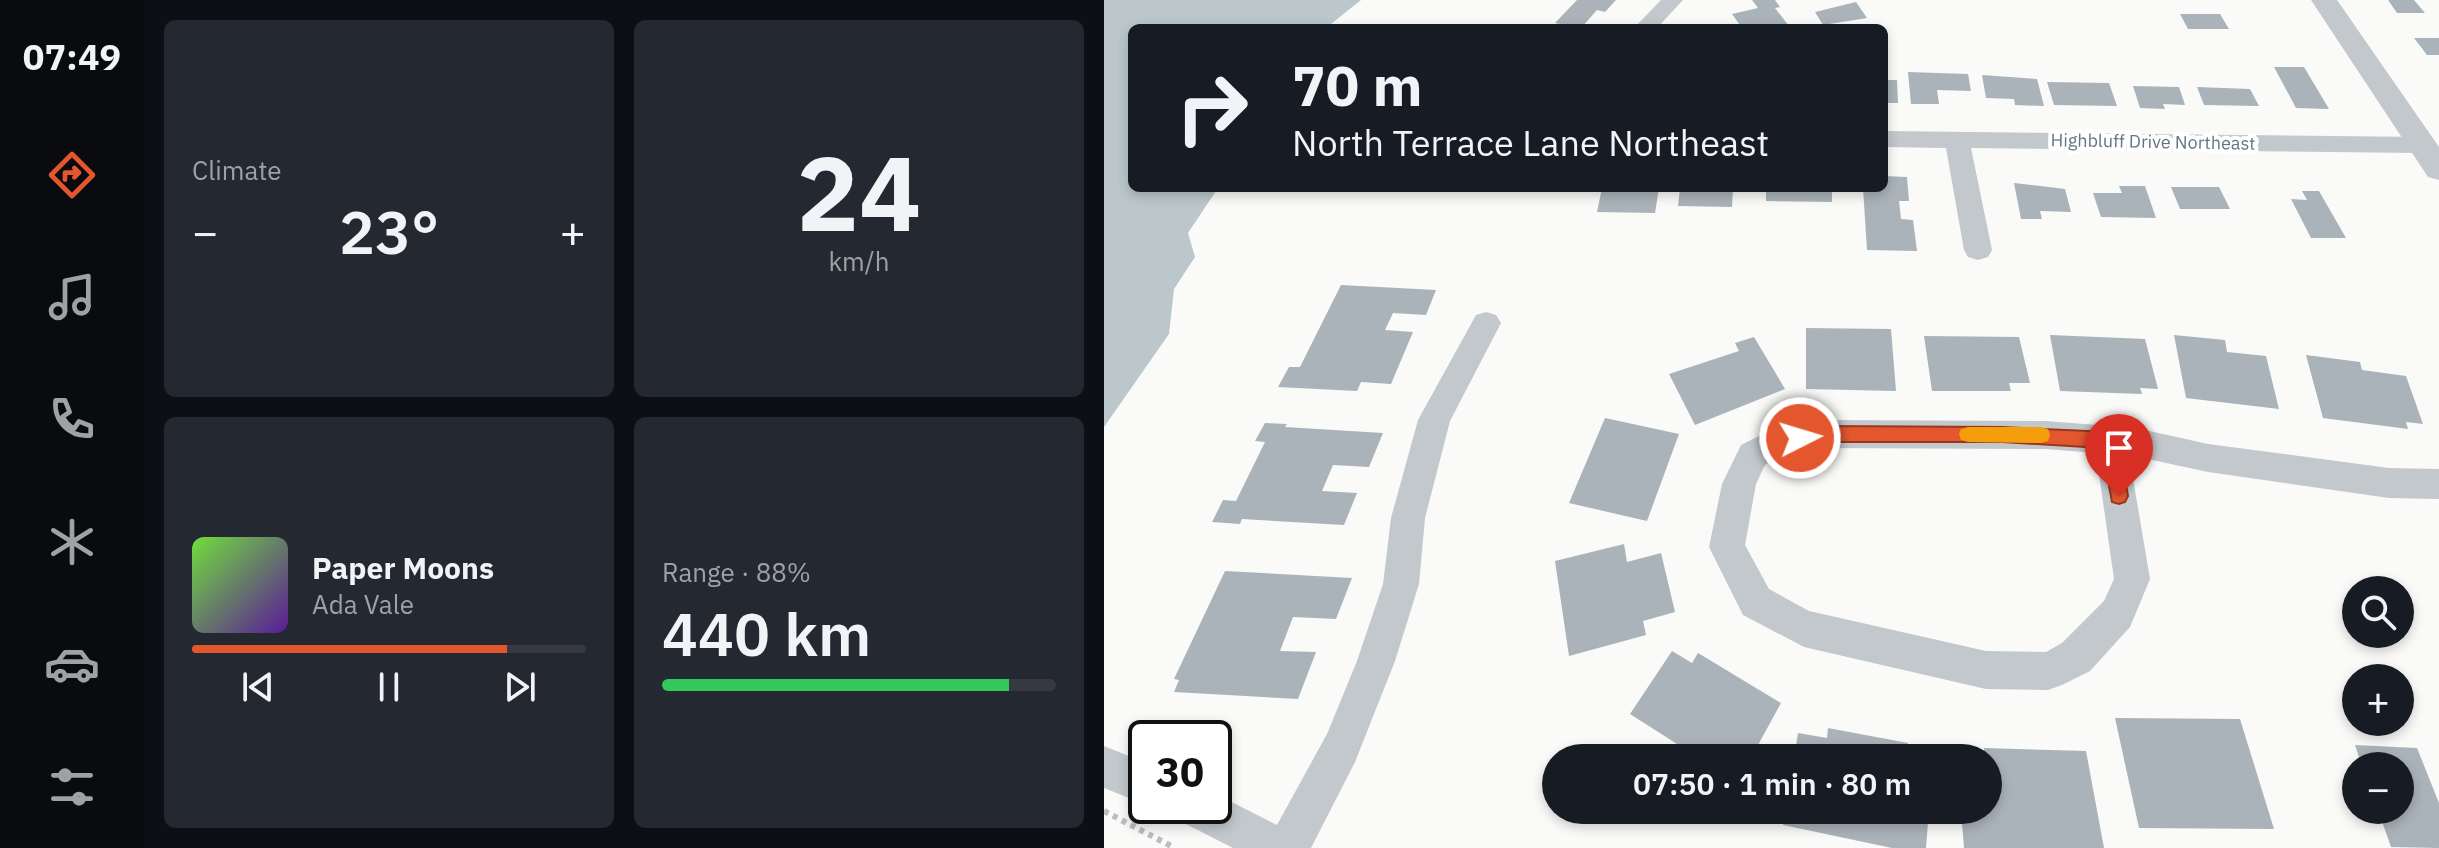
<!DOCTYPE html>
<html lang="en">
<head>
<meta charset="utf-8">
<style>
  :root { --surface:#171b24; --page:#242831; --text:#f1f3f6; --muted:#9ea1a6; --line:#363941; --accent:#e4572e }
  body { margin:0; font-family:"IBM Plex Sans",sans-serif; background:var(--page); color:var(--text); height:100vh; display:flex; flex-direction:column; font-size:30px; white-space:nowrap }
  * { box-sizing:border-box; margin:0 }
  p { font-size:26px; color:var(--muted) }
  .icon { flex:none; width:44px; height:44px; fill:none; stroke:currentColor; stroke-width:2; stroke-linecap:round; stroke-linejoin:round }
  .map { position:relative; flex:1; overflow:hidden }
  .drawer { display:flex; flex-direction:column; gap:20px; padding:20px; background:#0d0f14; width:960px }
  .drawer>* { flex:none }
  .banner { position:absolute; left:24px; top:24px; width:760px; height:168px; border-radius:12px; box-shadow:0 4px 12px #0003; background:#171b24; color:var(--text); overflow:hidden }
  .buttons { position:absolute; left:1238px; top:576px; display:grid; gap:16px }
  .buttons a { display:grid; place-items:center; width:72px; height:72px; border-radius:50%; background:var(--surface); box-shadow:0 4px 12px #0003; font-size:40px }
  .speed { position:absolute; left:24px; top:720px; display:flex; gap:16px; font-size:40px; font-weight:700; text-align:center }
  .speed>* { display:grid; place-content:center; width:104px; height:104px; border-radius:50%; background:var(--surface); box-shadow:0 4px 12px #0003; line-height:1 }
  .speed .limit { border:4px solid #111; border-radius:12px; background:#fff; color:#111 }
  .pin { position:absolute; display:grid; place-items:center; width:68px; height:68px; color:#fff; margin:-82px -34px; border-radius:50% 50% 50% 0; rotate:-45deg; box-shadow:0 0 8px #0007 }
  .pin .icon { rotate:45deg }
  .me { position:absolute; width:88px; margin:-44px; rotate:85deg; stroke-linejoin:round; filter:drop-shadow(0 0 6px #0008) }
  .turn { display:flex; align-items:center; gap:28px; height:168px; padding:0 32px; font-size:36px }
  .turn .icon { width:104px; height:104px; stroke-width:2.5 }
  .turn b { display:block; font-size:56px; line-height:68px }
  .big { font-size:60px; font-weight:600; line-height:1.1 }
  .drawer .widget { flex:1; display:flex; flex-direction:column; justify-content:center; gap:12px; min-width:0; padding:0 28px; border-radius:12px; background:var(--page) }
  .drawer .dial { align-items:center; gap:0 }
  .dial b { font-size:104px; line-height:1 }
  .song { display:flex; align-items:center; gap:24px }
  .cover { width:96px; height:96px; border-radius:12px; background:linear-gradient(135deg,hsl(100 70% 55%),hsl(270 70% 35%)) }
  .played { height:8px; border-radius:4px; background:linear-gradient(90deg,var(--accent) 80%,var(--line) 80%) }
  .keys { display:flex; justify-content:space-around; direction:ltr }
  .heat { display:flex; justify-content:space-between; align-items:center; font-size:44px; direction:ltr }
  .charge { height:12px; border-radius:6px; background:linear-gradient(90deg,#34c759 88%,var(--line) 0) }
  .drawer .tiles { flex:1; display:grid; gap:20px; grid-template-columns:repeat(2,1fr) }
  .trip { position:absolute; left:438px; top:744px; width:460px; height:80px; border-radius:40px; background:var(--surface); box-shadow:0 4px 12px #0003; font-weight:600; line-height:80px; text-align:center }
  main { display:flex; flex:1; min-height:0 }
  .tab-bar { display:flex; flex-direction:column; width:144px; justify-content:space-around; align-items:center; background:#090b0e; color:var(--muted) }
  .tab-bar .icon { width:56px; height:56px }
  .tab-bar .current { color:var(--accent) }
  .tab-bar b { font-size:36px; color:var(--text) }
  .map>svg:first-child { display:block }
</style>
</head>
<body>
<main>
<nav class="tab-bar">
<b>07:49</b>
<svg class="icon current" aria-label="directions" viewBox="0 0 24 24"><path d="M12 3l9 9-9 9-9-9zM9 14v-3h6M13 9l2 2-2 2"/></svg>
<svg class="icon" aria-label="music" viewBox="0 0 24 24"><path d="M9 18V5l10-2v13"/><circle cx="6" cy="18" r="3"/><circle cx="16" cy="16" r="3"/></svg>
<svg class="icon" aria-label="phone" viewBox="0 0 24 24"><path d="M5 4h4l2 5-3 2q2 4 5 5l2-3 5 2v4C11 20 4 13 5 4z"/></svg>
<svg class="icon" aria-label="climate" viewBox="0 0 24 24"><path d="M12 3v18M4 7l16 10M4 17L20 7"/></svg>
<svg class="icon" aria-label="car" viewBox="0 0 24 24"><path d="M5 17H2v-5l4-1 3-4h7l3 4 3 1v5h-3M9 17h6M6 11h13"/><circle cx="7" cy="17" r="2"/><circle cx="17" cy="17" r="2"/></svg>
<svg class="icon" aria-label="filters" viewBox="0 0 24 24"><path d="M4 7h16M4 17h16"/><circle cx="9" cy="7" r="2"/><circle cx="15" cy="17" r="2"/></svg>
</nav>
<section class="drawer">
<div class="tiles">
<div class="widget"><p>Climate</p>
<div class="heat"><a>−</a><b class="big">23°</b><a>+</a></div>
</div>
<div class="widget dial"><b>24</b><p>km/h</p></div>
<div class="widget">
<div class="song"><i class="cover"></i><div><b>Paper Moons</b><p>Ada Vale</p></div></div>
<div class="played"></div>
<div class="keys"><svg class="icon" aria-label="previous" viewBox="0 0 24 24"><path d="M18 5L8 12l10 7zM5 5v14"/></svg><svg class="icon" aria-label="pause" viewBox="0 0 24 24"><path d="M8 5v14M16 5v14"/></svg><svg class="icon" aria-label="next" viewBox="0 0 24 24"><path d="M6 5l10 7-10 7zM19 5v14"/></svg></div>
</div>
<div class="widget"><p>Range · 88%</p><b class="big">440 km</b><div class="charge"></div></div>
</div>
</section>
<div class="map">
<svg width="1335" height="848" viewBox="0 0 1335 848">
  <rect width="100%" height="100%" fill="#fafaf8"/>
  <path fill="#bbc7cb" d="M0,0H257L222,28H28V188H114L84,233L91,257L70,289L65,334L0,427Z"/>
  <path fill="#aab3b9" d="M473,0H512L501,12L493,10L477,28L451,23Z
    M648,0H671L676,7L671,8L685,26L668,28L665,24L638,28L628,14L654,8Z
    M1284,0H1310L1321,13H1293Z
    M752,2L763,18L719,25L711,12Z
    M1076,14H1116L1125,29H1084Z
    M1310,38H1335V55H1323Z
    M1170,67H1200L1225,109L1192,108Z
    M780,72L783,80H793L794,103H780Z
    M804,72L864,74L867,91L833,90L835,104H807Z
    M878,75L933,79L940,106L911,105L910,99L882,98Z
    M943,82L1005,83L1013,106L950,105Z
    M1029,86L1075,87L1081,105L1059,104L1061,109L1036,108Z
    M1093,87L1146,89L1155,106L1100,105Z
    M780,176L803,177L805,201H795L797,219L809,220L813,251L763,250L759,188H780Z
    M910,183L961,189L967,212L936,211L938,219H917Z
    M1015,186H1041L1052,218L997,217L989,193H1018Z
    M1067,187H1115L1126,209H1076Z
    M498,188H555L551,213L493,212Z
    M576,188H629L628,207L574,206Z
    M662,188H728V202L662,201Z
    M1198,191H1215L1242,238H1207L1187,199L1203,200Z
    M237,285L332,290L322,315L289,313L281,330L309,332L287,384L257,382L253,391L174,387L185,367H196Z
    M702,328L787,329L792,391L702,389Z
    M946,335L1041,339L1054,389L1036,388L1038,394L956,391Z
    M1070,335L1121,340L1123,352L1162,356L1175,409L1082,398Z
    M820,336L915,337L926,383H905L907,391H828Z
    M650,337L681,389L591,425L565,374L635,351L631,343Z
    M1202,355L1256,362L1258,370L1302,376L1319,424L1302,422L1304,429L1219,418Z
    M501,418L575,434L543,521L465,503Z
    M161,423L183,424L181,427L279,433L265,467L229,465L218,491L253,493L240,525L138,519L136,524L108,522L119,500L132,501L161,442L151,441Z
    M520,544L523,562L557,553L571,612L539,621L542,635L465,656L451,561Z
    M121,571L248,578L232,619L189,617L176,651L212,652L194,699L70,692L75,680L70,679Z
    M568,651L588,663L594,653L677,703L647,758H564L573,744L526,714Z
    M1011,718L1136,719L1170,829L1035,828Z
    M724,728L804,743L803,758H690L694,733L723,738Z
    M1251,745L1313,748L1335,803V848L1287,847L1274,810H1296V766H1258Z
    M880,748L982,751L1000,848H860L857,810H884V758H881Z
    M682,810H825L822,848H788L679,825Z"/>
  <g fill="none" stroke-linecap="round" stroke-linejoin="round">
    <path stroke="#bbbfc2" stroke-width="6" stroke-dasharray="5 5" stroke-linecap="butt" d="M0,811L71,848"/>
    <path fill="#c3c8cc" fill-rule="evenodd" d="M557,0H579L553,28H530Z
      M780,131L1318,137L1327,139L1330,145L1327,151L1318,153L867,148L888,250L884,257L874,260L864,257L860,250L842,148L780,147Z
      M382,312L392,315L397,323L346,421L321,518L315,584L291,661L251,762L207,848H129L76,821L70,806H110V793L173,825L223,734L253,661L279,584L287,518L314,420L372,315Z
      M718,420L942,421L1032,428L1104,444L1285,468L1335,469V499L1285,498L1104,472L1025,455L1046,579L1026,627L986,671L958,685L944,690L882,689L700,647L639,615L605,547L618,484L637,445L673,427ZM718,448L942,449L992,453L1010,579L1000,601L958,643L942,652L882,651L705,611L665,589L641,545L652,484L661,465L679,454Z
      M0,746L42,763V805L0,788Z"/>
    <path fill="#c3c8cc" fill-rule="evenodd" d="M1207,0H1233L1335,147V180L1324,177Z"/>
  </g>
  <path fill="#e4572e" stroke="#94391e" stroke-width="2" d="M718,426L898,427L1006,432L1012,435L1015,440L1024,496L1021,502L1015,504L1008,502L998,448L898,442H718L696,446L689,443L686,438L689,432Z"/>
  <path fill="#f59e0b" d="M864,427H937L944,429L946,435L944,441L937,443L864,442L857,440L855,434L857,429Z"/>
  <g text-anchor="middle" stroke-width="8" stroke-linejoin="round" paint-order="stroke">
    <g font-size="18" fill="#657683" stroke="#fff">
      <text transform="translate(1049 142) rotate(1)" y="6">Highbluff Drive Northeast</text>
    </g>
  </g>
</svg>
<div class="buttons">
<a><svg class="icon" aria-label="search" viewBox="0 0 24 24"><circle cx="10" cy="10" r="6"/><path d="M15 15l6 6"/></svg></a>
<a>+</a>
<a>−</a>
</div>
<div class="speed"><div class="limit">30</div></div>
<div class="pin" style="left:1015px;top:496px;background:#d93025"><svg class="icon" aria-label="arrive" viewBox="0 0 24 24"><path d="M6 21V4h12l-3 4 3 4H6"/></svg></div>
<svg class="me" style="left:696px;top:438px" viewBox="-20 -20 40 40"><circle r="17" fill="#e4572e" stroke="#fff" stroke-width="3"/><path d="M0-11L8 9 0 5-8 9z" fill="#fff"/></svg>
<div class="trip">07:50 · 1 min · 80 m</div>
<div class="banner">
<div class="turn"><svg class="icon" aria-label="right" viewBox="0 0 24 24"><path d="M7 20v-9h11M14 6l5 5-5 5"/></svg><div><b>70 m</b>North Terrace Lane Northeast</div></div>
</div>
</div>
</main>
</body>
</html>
